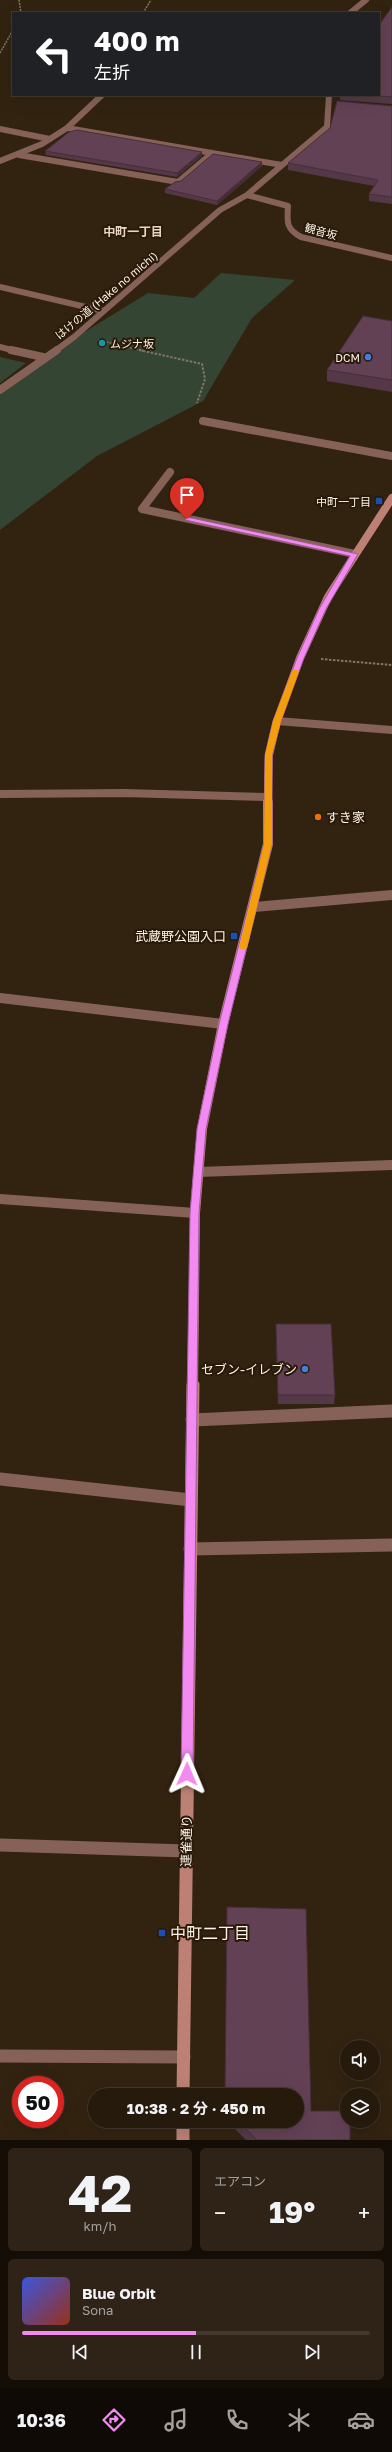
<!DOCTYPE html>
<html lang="ja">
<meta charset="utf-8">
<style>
:root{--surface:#261a0d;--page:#2e2316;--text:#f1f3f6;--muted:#a4a19d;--line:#42382e;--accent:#f38af1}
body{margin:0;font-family:"Golos Text","Noto Sans JP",sans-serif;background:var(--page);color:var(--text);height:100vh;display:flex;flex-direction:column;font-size:15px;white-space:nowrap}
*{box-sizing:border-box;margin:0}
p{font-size:13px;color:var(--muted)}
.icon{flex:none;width:22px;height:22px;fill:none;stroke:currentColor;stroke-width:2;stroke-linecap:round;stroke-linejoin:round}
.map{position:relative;height:2140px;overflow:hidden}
.details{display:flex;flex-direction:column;gap:8px;padding:8px;background:#150e07;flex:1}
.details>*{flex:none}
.hud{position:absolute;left:12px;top:12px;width:368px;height:84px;border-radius:0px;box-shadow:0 4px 16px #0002,0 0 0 1px var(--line);background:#202124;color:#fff;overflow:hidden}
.tools{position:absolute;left:340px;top:2040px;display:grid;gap:8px}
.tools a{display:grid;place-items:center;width:40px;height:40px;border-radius:50%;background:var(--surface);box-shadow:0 4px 16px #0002,0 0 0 1px var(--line);font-size:20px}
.speed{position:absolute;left:12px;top:2076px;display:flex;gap:8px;font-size:20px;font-weight:700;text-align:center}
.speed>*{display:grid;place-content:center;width:52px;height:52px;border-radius:50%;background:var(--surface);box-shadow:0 4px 16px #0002,0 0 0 1px var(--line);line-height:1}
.speed .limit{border:6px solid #d22;background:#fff;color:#111}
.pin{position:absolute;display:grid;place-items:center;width:34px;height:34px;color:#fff;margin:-41px -17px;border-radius:50% 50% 50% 0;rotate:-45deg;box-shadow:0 0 4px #0007}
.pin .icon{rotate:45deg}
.me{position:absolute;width:44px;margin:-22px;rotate:1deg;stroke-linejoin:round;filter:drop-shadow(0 0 3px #0008)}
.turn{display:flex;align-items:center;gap:14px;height:84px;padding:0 16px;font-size:18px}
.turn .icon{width:52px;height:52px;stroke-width:2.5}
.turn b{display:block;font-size:28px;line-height:34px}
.big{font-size:30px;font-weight:700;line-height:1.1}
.details .tile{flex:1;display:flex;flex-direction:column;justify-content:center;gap:6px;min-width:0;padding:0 14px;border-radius:6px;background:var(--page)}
.details .dial{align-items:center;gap:0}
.dial b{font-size:52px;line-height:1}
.song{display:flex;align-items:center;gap:12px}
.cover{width:48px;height:48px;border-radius:6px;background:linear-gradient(135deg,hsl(230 70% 55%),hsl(10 70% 35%))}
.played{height:4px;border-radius:2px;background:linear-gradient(90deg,var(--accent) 50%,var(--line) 50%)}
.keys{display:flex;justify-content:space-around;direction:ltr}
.heat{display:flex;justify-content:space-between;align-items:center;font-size:22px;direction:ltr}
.details .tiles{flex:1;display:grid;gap:8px;grid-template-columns:1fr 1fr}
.tile:last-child{grid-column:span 2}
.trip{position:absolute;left:88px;top:2088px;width:216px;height:40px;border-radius:20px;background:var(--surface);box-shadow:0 4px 16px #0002,0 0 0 1px var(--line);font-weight:700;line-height:40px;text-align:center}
.menu{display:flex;height:64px;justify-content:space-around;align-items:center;background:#0f0a05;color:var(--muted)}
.menu .icon{width:28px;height:28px}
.menu .on{color:var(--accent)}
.menu b{font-size:18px;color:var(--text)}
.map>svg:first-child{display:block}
.green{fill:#344533}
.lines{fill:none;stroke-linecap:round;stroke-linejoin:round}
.path-far1{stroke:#827565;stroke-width:1.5;stroke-dasharray:2 1;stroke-linecap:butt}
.path{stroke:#827565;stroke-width:2;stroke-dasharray:2.5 1.5;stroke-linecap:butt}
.lane-far3{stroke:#866158;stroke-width:6}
.lane-far2{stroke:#866158;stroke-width:8}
.lane-far1{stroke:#866158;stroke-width:10}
.lane{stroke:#866158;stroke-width:13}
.street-far3{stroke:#866158;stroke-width:6}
.street-far2{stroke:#866158;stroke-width:8}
.street-far1{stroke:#866158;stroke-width:10}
.street{stroke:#866158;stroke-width:13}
.secondary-far2{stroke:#bc8174;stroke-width:8}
.secondary-far1{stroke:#bc8174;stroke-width:10}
.secondary{stroke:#bc8174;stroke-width:13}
.wall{fill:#543848}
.shaded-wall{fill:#452e3b}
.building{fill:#624154;stroke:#452e3b}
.route{fill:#f38af1;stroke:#9e5a9d}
.slow{fill:#f59e0b}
.culture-dot{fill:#0f9aa8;stroke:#281908;stroke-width:1.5}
.shop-dot{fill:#3f7fe0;stroke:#281908;stroke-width:1.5}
.transit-dot{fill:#1a4fb4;stroke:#281908;stroke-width:1.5}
.food-dot{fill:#e8710a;stroke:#281908;stroke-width:1.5}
.labels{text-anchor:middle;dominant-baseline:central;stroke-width:4;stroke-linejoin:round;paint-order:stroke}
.far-street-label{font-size:11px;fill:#fcf2e7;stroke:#281908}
.far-poi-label{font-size:11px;fill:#fcf2e7;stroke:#281908;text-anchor:end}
.far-neighbourhood-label{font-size:12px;font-weight:bold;fill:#e9d5bf;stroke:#281908}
.poi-label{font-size:13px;fill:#fcf2e7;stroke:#281908;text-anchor:end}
.street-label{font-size:13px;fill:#fcf2e7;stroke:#281908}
.near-poi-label{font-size:16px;fill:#fcf2e7;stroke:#281908;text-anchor:start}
</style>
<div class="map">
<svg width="392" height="2140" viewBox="0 0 392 2140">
<rect width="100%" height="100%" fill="#322311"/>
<path class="green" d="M221 273 295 280 252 318 203 401 97 456 0 530V395L83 333 148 293 194 298Z
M0 357 26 363 0 383Z"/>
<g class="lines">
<path class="path-far1" d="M19 0 21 13
M143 13 151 0
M0 53 13 30
M98 340 144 351"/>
<path class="path" d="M139 350 202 364 205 379 197 403
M321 659 392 665"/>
<path class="lane-far3" d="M0 129 50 139"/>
<path class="lane-far2" d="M277 721 392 730"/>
<path class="lane-far1" d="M0 998 223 1024
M0 1199 195 1213"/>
<path class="lane" d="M190 1549 392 1545
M0 2056 184 2057"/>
<path class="street-far3" d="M350 13 366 0
M102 95 67 128 282 165
M19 155 178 182 212 153
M0 161 42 144 67 128
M247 195 288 206C287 222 286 229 301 237L392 258
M0 287 103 311
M0 347 15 351
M55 351 74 337 220 210 247 195 327 127 329 95"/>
<path class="street-far2" d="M11 350 43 357
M0 390 57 350
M203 421 392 456
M170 472 142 509 355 554
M0 794 124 793 267 797"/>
<path class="street-far1" d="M254 907 392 895
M198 1172 392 1165"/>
<path class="street" d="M192 1420 392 1411
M0 1479 191 1500
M0 1845 186 1851"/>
<path class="secondary-far2" d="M268 803 269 755 277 721 300 658 328 597 392 498"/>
<path class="secondary-far1" d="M193 1386 195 1213 202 1129 223 1024 268 844V802"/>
<path class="secondary" d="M183 2095 193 1385
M183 2121V2140"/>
</g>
<path class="wall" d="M392 7V104L340 100V95H379Z
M392 106V204L369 201V194L374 186 288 170V163Z
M45 151 202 152V156L177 177 46 155Z
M262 162V166L217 205 165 193V189L181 181Z
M392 321V392L327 381V370Z
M276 1324 335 1395 334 1404H278L276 1333Z
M311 2111 350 2140H246L227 2121H297Z"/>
<path class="shaded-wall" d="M202 152V156L177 177V173Z
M262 162V166L217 205V201Z"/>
<path class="building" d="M392 7V97L367 95H379V25Z
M337 101 392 106V197L369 194 378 180 288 163 330 128Z
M77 130 202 152 177 173 45 151 69 132Z
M213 154 262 162 217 201 165 189 175 182 181 181Z
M363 316 392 321V380L327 370Z
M276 1324H331L335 1395H278Z
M227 1907 306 1909 311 2111H347V2121H350V2140H257L238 2121H297V2095H225Z"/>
<path class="route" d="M187 517 358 554 326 609 304 658 281 721 272 755V844L228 1024 206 1129 199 1213 193 1774 187 1779 181 1774 190 1213 197 1129 219 1024 264 844 265 755 273 721 297 658 319 609 350 556 185 520Z"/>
<path class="slow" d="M295 669 299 671 281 721 272 755V844L247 948 243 950 239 948 264 844 265 755 273 721 292 671Z"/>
<circle class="culture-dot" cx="102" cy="343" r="4"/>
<g class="shop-dot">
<circle cx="368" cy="357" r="4"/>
<circle cx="305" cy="1369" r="4"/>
</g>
<g class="transit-dot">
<rect x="375" y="497" width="8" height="8" rx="2"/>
<rect x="230" y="932" width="8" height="8" rx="2"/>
<rect x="158" y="1929" width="8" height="8" rx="2"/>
</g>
<circle class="food-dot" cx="318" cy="817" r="4"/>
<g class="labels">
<g class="far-street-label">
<text transform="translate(321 231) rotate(15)">観音坂</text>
<text transform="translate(106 295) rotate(-40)">はけの道 (Hake no michi)</text>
</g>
<g class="far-poi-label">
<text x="110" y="343" text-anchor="start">ムジナ坂</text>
<text x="360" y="357">DCM</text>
<text x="371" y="501">中町一丁目</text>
</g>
<g class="far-neighbourhood-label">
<text x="133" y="231">中町一丁目</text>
</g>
<g class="poi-label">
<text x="326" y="817" text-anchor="start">すき家</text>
<text x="226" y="936">武蔵野公園入口</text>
<text x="297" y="1369">セブン-イレブン</text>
</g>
<g class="street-label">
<text transform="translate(186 1841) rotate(-89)">連雀通り</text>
</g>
<g class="near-poi-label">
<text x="170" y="1933">中町二丁目</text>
</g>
</g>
</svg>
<div class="tools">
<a><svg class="icon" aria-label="sound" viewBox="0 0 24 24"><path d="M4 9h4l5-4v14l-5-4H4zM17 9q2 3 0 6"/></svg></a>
<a><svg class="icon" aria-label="layers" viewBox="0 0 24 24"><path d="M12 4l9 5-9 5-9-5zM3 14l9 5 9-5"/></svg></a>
</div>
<div class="speed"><div class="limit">50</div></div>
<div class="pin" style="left:187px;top:519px;background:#d93025"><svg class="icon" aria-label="arrive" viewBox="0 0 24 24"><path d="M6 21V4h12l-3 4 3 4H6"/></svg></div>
<svg class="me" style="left:187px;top:1774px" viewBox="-20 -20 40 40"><path d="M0-17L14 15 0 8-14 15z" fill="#f38af1" stroke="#fff" stroke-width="4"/></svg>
<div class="trip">10:38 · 2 分 · 450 m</div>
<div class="hud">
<div class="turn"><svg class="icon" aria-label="left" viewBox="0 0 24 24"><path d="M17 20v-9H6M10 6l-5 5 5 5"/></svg><div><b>400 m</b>左折</div></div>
</div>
</div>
<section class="details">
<div class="tiles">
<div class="tile dial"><b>42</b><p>km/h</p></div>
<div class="tile"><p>エアコン</p>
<div class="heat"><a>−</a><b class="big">19°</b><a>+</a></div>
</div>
<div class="tile">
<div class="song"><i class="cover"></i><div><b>Blue Orbit</b><p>Sona</p></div></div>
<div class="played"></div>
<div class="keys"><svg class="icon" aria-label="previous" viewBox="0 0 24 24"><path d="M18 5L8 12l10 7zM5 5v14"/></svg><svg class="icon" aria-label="pause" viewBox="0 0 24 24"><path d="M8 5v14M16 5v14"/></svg><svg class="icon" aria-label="next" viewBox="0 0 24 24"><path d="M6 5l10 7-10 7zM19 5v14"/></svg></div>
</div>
</div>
</section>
<nav class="menu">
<b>10:36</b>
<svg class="icon on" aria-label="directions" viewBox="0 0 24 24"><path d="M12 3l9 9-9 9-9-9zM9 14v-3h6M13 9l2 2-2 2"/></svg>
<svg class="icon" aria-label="music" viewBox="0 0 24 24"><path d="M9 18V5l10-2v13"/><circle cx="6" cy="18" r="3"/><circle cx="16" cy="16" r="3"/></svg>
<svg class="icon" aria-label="phone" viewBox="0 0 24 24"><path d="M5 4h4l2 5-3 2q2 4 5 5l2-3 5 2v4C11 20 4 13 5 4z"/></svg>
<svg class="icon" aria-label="climate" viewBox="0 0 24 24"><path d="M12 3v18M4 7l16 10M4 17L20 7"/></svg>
<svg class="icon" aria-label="car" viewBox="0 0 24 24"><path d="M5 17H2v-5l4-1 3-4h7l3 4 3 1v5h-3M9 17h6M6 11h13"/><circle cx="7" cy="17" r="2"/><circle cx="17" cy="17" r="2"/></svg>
</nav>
